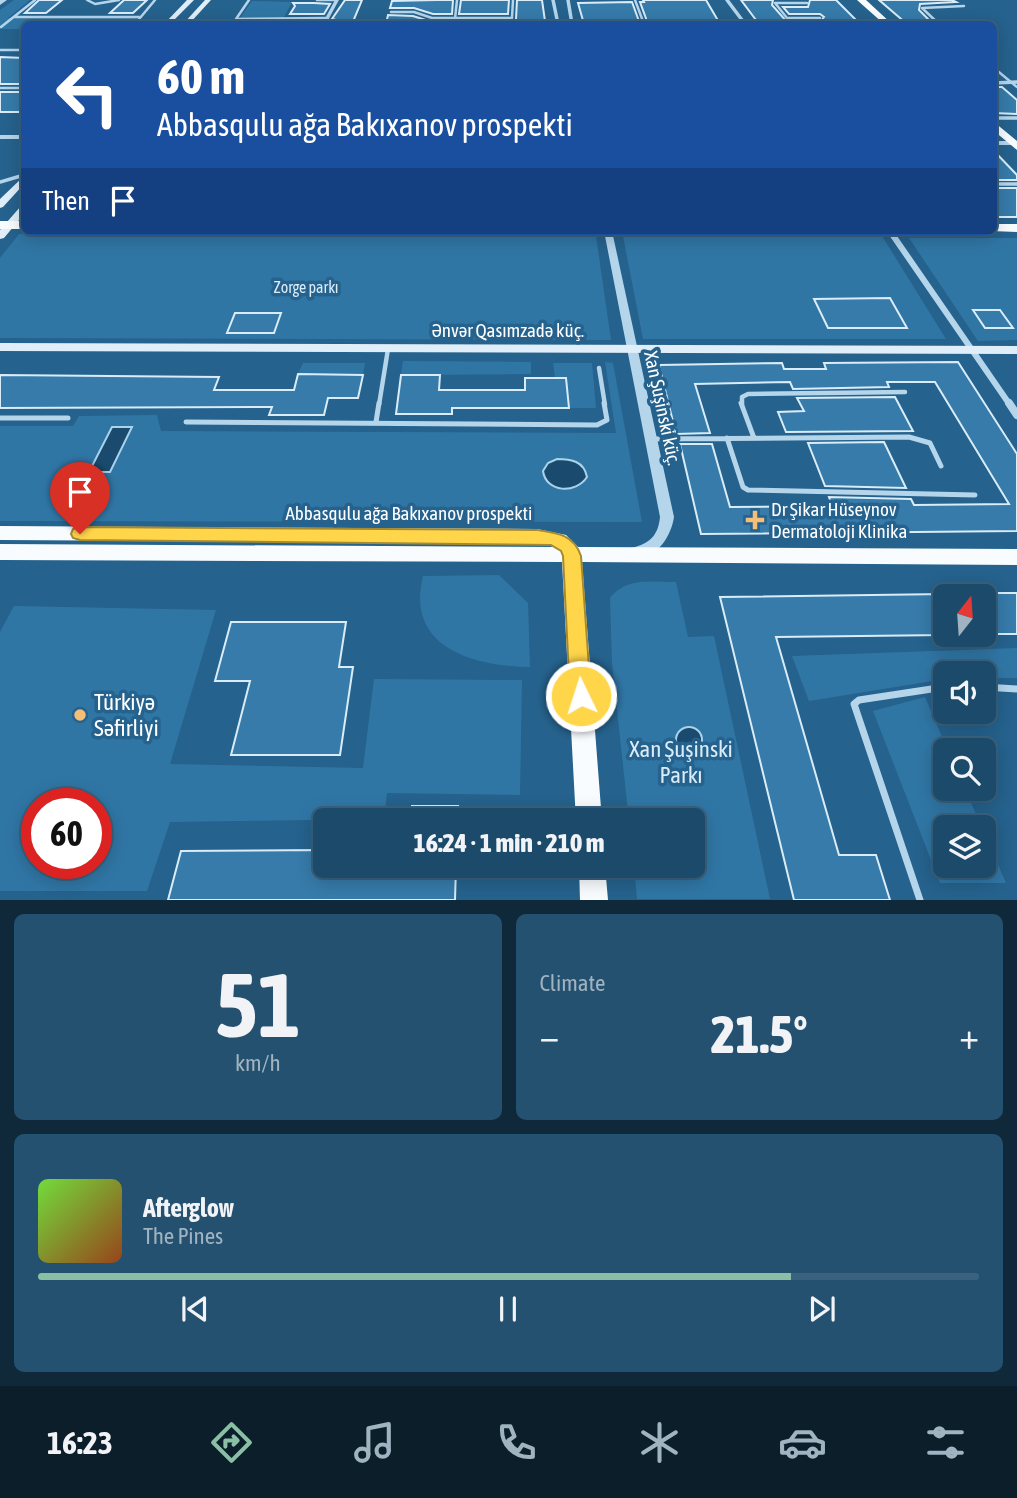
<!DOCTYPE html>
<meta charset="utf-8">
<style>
:root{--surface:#1c4a6a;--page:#255170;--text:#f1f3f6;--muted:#a0b3c1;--line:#3a627e;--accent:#8abfa5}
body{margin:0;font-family:"Asap Condensed",sans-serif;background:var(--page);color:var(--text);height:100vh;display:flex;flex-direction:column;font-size:26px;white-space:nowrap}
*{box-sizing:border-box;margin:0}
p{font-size:23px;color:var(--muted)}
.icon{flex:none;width:38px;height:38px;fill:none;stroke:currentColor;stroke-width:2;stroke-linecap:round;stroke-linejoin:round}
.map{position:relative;height:900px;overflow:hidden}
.drawer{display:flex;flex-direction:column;gap:14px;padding:14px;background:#0f293a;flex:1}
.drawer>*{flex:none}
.hud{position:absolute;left:21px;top:21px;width:976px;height:214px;border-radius:10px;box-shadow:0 4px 18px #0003,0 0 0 2px var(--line);background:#1a4fa0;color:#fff;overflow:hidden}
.needle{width:46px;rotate:17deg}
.buttons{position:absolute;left:933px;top:584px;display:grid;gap:14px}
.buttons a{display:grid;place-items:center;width:63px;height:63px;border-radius:10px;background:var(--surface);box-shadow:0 4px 18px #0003,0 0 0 2px var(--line);font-size:35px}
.speed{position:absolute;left:21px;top:788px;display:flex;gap:14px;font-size:35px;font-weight:700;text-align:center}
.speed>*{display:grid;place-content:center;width:91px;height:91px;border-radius:50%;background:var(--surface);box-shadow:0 4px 18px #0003,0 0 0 2px var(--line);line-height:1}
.speed .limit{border:10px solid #d22;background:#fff;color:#111}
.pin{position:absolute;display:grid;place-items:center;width:60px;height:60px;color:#fff;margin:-72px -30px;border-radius:50% 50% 50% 0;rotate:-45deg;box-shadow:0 0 7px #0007}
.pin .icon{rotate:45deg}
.me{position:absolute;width:77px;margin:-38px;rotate:356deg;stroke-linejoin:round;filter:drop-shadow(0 0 5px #0008)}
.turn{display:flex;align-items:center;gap:24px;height:147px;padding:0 21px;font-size:32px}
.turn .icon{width:91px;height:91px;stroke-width:2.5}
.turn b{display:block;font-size:49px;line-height:60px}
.then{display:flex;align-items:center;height:66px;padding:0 21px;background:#0003;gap:14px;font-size:26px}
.big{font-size:52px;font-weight:800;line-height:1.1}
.drawer .tile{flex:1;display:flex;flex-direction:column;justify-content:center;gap:10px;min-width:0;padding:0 24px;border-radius:10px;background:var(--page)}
.drawer .dial{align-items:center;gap:0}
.dial b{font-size:91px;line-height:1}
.song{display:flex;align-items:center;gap:21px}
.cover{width:84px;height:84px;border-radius:10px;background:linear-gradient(135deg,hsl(100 70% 55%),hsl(20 70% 35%))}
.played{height:7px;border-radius:4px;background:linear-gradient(90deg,var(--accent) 80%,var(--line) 80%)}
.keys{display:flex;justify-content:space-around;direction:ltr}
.heat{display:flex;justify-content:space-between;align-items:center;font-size:38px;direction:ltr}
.drawer .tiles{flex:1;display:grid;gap:14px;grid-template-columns:1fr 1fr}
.tile:last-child{grid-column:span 2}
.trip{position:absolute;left:313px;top:808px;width:392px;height:70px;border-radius:10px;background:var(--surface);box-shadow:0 4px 18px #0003,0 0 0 2px var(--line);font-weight:800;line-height:70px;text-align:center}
.tabs{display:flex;height:112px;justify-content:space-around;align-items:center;background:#0b1e2a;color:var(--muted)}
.tabs .icon{width:49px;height:49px}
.tabs .current{color:var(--accent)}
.tabs b{font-size:32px;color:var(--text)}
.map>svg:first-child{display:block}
.green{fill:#3076a5;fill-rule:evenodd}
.water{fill:#1a4a6d;stroke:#a9d2eb;stroke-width:2}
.building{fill:#367baa;stroke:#d9ecf8;stroke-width:2}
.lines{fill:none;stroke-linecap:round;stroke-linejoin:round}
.service-far4{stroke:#b5d5eb;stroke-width:2.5}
.service-far3{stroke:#b5d5eb;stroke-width:3.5}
.service-far2{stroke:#b5d5eb;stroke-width:4.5}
.service-far1{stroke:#b5d5eb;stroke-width:5}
.service{stroke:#b5d5eb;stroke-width:7}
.minor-far3{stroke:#b5d5eb;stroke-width:3.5}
.minor-far2{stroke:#b5d5eb;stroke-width:4.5}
.minor-far1{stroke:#b5d5eb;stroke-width:6}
.minor{stroke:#b5d5eb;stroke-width:8}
.tertiary{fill:#b5d5eb;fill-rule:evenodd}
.secondary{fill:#e0eef9;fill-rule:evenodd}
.primary{fill:#f9fcff;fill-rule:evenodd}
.route{fill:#ffd54a;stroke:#a68a30;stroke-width:2}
.poi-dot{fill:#f4be79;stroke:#25628d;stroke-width:2.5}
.labels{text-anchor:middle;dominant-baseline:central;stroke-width:7;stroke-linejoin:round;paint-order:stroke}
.far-park-label{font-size:16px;fill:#d9ecf8;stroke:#25628d}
.street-label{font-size:19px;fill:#fff;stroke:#25628d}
.poi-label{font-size:19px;fill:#fff;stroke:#25628d;text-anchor:start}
.near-poi-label{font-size:23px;fill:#fff;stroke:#25628d;text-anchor:start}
.near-park-label{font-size:23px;fill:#d9ecf8;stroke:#25628d}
</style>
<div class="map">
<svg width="1017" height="900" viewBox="0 0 1017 900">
<rect width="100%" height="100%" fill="#25628d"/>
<path class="green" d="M14 0H30L8 18H136L130 24H24V29H0V10Z
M252 1 292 2 283 19 240 18Z
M19 234 596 236 611 340 0 338V258Z
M623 236H882L946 339H643Z
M909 238H1017V340L978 341Z
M403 361 531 362V374L401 375Z
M605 362 613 363 642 522 0 521V426H73L79 416 157 415 161 431 616 433Z
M303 363H365L363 375 298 374Z
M553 363H592L596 408H569L566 378H555Z
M499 575 528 603 530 667C474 666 405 648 423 576Z
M676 582 688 637 714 636 770 899H637L634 866H693V821H629L612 663 610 598C626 577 651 582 676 582Z
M14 606 216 610 170 764 363 768 374 679 522 680 520 795 387 793 384 819 170 822 147 891H0V632ZM37 803H96V863H37Z
M1017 648V678H984V674H945V679L809 701 792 656Z
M925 697 948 751H945V789H965L982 828H945V866H984V832L1006 883H940L873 711Z"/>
<path class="water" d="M112 427H132L110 472H89Z
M557 459C571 459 584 461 587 477 576 494 546 493 543 471L548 463Z
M676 740a13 13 0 1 1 26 0a13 13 0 1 1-26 0Z"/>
<path class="building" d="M39 0H62L46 13H25Z
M124 0H147L133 13H110Z
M345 0H362L352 24 332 19Z
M437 0H453L452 14H433L414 8H390L392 1Z
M461 0H509L508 14H459Z
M517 0H542L545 21 535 24H386L388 15 413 16 432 22H513L516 19Z
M643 0H706L720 24H648L640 2H644Z
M741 0H773L772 5 787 22H820L824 17 820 14H789L783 7H808L810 0H836L860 24H759Z
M879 0H952L956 2 920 4 919 10 933 24H907Z
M632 2 640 24H584L578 3Z
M293 3H314L330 4 324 14H290L295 6Z
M0 57 24 58V84H0Z
M994 87H1002L1017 100V114L994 113Z
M0 92H24V112H0Z
M994 151 1017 175V180H994Z
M994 188H1017V217H994Z
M890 298 907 328H828L814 299Z
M973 310H1000L1013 328H985Z
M235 313H281L274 333H227Z
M958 362 1017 454V531L701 534 680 444H712L730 507 832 506 829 497 911 499 914 505 1009 504 935 382H887L889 387 793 389 790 382 695 384 710 433 676 434 659 365 782 363 784 369H826L824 363Z
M298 374 363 375 358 398H328L324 415H269L272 407 0 408V375L219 377 214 390H294Z
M401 375H440L439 390H525V378H566L569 408H452V414H396Z
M895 397 913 431 786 432 778 412 804 411 797 398Z
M884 442 906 488 825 486 808 443Z
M984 593H1017V634H984Z
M945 594V635L776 637 839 855H876L890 900H794L720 597Z
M231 622H346L339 667H353L340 755H231L250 681H215Z
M412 806H458L457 821H412Z
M326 850V866H456L455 900H168L181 851Z"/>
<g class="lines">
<path class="service-far4" d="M87 0 95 4 119 0
M249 0 236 19 328 18
M317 0H337
M635 0 644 24
M807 3H775L787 18H820
M391 12H414L432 18H512L513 0
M14 17H141
M455 19 457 0
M135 24 155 0
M939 24 922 8 964 6
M1 27 35 0
M0 50H24
M994 68 1017 87
M0 88H24"/>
<path class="service-far3" d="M994 118H1017
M0 182 24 175
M994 184H1017"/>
<path class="service-far2" d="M599 368 605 405
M379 405 388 349
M742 405V397L748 394 905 392"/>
<path class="service-far1" d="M741 403 754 438
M0 418H68
M186 422 597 425 607 420 604 403
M376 422 379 403
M727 438 743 487 748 490 975 495
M652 439 909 437 930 443 941 466"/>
<path class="service" d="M984 687 1017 689
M920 900 854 704 859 700 945 687"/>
<path class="minor-far3" d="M553 0 558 24
M568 0 572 24
M727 0 745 24
M324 24 337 0
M994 83 1017 82"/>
<path class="minor-far2" d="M890 231 893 235"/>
<path class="minor-far1" d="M892 234 1010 405"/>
<path class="minor" d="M1009 403 1017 415"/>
<path class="tertiary" d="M0 0H7L0 5Z
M0 135H24V139H0Z
M994 141H1017V145H994Z
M604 231H612L674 517C671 537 656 561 632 556L630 552 632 548C650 543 658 536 660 517Z"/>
<path class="secondary" d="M187 0H194L170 24H164Z
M205 0H211L189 24H183Z
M24 176V184L3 207 0 208V199Z
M24 205V214L4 238 0 239V230L21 206Z
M0 343 1017 346V354L0 351Z"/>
<path class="primary" d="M857 0H866L892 24H884Z
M994 122 1017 141V150L994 131Z
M0 221H24V229H0Z
M994 224H1017V232L991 231H994Z
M0 526 537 529 566 535 578 547 1017 549V565L582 562 602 821H576L562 562 0 560V544L555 547 537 543 0 540Z
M579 866H605L608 900H580Z"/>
</g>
<path class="route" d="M80 527 537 530C558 533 574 535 581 556L591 696 588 703 581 705 573 703 570 696 563 556 561 551 551 545 80 540 73 538 71 534 73 529Z"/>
<g class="poi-dot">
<path d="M751.5 509.5h7v7h7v7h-7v7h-7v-7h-7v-7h7z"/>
<circle cx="80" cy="715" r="7"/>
</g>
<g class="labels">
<g class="far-park-label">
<text x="306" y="287">Zorge parkı</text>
</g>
<g class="street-label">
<text x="508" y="330">Ənvər Qasımzadə küç.</text>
<text transform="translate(663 408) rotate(78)">Xan Şuşinski küç.</text>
<text x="409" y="513">Abbasqulu ağa Bakıxanov prospekti</text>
</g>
<g class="poi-label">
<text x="771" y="509">Dr Şikar Hüseynov<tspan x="771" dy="22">Dermatoloji Klinika</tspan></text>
</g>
<g class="near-poi-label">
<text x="94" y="702">Türkiyə<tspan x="94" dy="26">Səfirliyi</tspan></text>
</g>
<g class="near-park-label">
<text x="681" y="749">Xan Şuşinski<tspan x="681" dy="26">Parkı</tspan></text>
</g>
</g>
</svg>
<div class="buttons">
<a><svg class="needle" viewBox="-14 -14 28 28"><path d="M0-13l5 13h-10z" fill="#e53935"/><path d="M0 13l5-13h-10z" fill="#a0b3c1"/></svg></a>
<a><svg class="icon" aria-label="sound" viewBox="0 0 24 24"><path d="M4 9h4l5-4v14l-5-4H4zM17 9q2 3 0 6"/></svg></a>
<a><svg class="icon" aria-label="search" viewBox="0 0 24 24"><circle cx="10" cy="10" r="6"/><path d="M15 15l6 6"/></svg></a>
<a><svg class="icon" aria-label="layers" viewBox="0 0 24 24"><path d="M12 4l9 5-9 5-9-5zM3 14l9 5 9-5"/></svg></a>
</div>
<div class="speed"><div class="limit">60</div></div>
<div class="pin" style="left:80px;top:534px;background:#d93025"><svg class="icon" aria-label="arrive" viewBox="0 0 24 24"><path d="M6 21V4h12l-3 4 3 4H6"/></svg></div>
<svg class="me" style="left:581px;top:696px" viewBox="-20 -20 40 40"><circle r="17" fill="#ffd54a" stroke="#fff" stroke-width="3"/><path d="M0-11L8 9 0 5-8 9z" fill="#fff"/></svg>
<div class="trip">16:24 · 1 min · 210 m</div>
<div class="hud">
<div class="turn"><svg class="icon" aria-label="left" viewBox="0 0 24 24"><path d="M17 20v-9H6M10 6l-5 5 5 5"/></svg><div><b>60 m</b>Abbasqulu ağa Bakıxanov prospekti</div></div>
<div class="then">Then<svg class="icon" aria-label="arrive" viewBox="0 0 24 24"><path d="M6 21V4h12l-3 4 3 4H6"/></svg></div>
</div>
</div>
<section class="drawer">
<div class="tiles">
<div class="tile dial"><b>51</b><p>km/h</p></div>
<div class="tile"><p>Climate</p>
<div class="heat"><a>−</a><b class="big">21.5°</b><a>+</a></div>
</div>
<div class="tile">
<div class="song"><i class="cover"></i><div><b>Afterglow</b><p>The Pines</p></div></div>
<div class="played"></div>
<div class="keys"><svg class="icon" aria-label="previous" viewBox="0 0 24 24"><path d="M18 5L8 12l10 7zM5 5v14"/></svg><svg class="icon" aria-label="pause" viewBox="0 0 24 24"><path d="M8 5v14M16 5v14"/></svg><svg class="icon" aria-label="next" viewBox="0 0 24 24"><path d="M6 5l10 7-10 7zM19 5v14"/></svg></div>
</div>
</div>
</section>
<nav class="tabs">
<b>16:23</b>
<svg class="icon current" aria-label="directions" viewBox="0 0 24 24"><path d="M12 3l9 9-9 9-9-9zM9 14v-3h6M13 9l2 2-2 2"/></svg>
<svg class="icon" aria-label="music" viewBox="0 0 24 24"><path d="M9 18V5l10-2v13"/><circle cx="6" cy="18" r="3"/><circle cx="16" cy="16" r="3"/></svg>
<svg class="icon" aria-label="phone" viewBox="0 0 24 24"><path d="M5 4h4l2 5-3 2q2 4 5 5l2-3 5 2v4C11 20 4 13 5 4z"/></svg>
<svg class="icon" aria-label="climate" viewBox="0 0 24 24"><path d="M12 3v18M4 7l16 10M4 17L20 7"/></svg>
<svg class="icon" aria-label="car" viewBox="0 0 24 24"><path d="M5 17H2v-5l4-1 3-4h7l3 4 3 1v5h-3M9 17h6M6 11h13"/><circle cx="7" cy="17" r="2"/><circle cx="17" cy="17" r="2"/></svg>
<svg class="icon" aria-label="filters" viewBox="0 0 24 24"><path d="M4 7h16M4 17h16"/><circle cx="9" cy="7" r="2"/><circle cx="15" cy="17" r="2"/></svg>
</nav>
